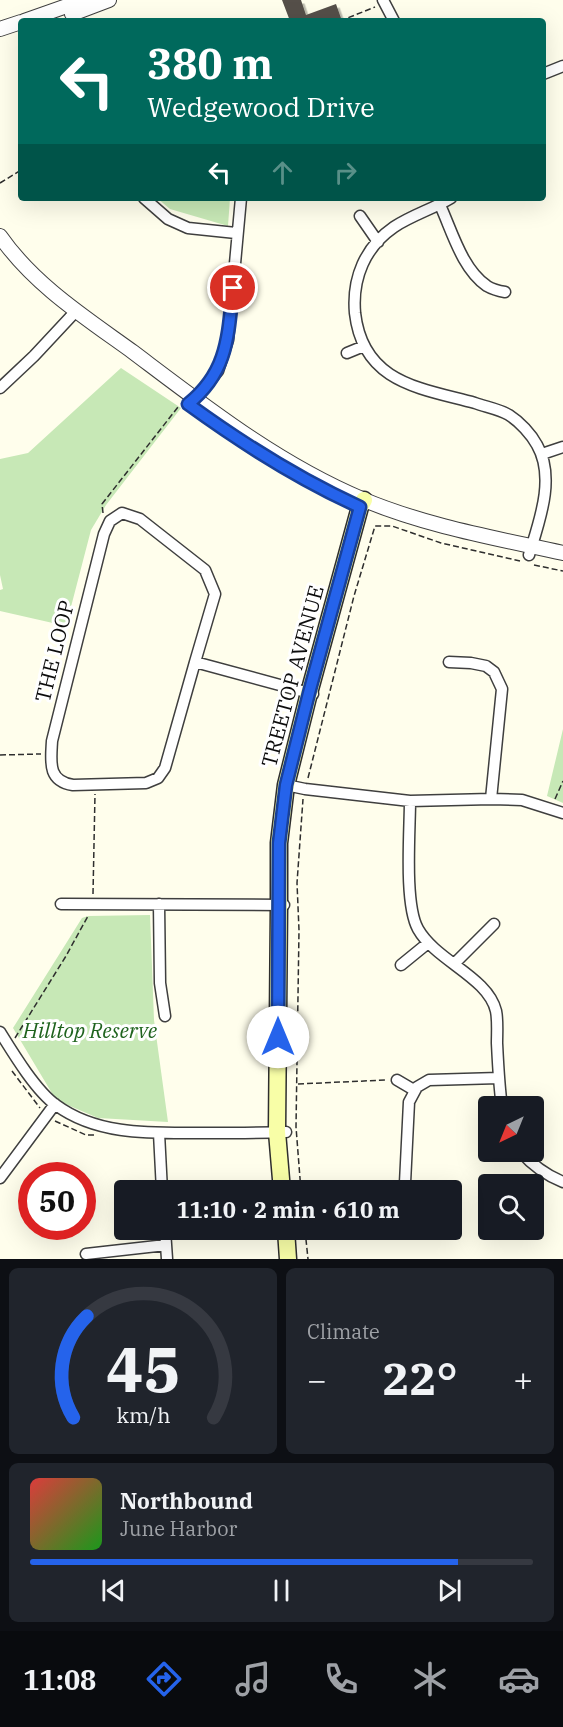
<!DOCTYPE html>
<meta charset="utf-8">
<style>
:root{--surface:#171b24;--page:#20242c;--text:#f1f3f6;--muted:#9ea1a6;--line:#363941;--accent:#2563eb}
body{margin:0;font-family:"IBM Plex Serif",serif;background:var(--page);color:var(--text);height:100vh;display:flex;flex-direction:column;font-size:22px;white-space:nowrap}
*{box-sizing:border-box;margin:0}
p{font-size:20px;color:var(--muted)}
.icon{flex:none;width:33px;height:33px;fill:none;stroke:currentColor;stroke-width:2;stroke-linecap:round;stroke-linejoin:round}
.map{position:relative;height:1259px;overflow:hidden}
.drawer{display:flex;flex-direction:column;gap:9px;padding:9px;background:#0d0f14;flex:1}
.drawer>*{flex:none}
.hud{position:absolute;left:18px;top:18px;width:528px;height:183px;border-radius:6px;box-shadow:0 6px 24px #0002;background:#00695c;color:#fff;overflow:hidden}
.needle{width:39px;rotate:223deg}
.tools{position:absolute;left:478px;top:1096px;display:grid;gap:12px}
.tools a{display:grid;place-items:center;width:66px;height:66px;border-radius:6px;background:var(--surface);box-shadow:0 6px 24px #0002;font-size:30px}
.speed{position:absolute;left:18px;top:1162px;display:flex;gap:12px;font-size:30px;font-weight:700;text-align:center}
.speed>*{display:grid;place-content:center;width:78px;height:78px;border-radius:50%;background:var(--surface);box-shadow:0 6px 24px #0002;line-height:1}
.speed .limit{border:9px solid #d22;background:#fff;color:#111}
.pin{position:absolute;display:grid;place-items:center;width:51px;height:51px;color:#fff;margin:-26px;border:3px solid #fff;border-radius:50%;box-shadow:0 2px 6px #0007}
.me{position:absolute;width:66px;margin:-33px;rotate:0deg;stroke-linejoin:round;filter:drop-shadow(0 0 4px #0008)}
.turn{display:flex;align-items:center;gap:21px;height:126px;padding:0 30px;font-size:27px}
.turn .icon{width:78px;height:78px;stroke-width:2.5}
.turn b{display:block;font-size:42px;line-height:51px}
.lanes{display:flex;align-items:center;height:57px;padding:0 30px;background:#0003;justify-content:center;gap:30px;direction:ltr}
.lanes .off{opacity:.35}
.big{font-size:45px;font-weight:700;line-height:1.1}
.drawer .tile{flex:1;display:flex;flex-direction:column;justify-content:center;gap:9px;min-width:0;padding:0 21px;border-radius:9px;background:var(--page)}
.drawer .dial{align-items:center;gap:0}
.dial svg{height:156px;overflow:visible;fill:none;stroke:var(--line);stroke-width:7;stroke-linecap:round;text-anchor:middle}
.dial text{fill:var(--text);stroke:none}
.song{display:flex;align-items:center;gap:18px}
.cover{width:72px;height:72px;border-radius:9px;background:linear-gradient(135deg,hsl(0 70% 55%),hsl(120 70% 35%))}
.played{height:6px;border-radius:3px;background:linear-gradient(90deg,var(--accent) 85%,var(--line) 85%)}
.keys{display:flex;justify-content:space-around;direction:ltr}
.heat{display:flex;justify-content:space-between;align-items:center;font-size:33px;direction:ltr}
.drawer .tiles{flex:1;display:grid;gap:9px;grid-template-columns:1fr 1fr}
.tile:last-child{grid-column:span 2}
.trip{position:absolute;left:114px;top:1180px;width:348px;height:60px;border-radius:6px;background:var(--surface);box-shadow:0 6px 24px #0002;font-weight:700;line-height:60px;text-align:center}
.menu{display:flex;height:96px;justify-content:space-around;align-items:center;background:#090b0e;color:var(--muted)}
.menu .icon{width:42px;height:42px}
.menu .active{color:var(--accent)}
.menu b{font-size:27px;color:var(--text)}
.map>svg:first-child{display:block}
.green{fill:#c7e8b6}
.building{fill:#555049;filter:url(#shadow)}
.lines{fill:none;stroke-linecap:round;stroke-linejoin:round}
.minor-casing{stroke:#3f3f3f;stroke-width:13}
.tertiary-casing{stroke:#3f3f3f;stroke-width:16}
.secondary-casing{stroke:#2e2e2e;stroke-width:19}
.path{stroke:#2e2e2e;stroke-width:1.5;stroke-dasharray:6 3;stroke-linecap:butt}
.minor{stroke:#fff;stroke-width:10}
.tertiary{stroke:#fff;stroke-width:14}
.secondary{stroke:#f8fea7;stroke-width:16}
.route-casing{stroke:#184099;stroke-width:15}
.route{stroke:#2563eb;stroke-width:10}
.labels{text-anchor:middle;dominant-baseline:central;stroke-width:6;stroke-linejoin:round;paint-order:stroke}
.street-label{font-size:21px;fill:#0c0c0c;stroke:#fff}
.park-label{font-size:21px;font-style:italic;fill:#1f631e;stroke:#fff}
</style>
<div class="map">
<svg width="563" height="1259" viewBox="0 0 563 1259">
<defs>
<filter id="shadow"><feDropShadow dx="3.5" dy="3.5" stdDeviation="0" flood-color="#0004"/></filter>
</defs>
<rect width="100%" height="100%" fill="#fffeec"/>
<path class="green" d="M157 198H230L228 226 170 209Z
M121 368 181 408 106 505 91 530 66 626 0 611V590L3 589 0 575V459L28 453Z
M563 729V803L547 796Z
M150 915 154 1020 168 1122 98 1118 56 1100 13 1028 82 918 88 916Z"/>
<path class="building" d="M282 0H301L306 15 336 4 342 21H290Z"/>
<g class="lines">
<g class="minor-casing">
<path id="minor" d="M383 0 394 21
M543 74 563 66
M144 198 168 219 188 228 236 233
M451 198C433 209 412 215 394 227 365 247 352 278 355 313 363 383 420 388 475 403 486 407 499 409 509 415 520 422 531 434 537 445 556 478 539 522 529 555
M440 205C452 231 462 269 487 286 492 289 499 291 505 292
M360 216 378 242
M347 353 364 346
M0 388 34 356 76 311
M188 404 201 392 218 371 228 340 241 198
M542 454 563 447
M195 662 165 768 158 778 146 783 73 785C47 781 51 761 52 741L104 534 110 521 122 513 140 519 205 570 215 594 195 662 313 694
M449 662 471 663 486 666 494 672 502 689 491 799
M286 785 305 789 410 801 491 799 522 800 563 813
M410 801C410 831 404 904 418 929 436 961 488 977 496 1011 498 1021 497 1033 497 1043 498 1064 499 1086 502 1107
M61 904 284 905
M159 904 160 983 165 1016
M454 964 494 924
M401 965 428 943
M0 1032C13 1053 36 1091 56 1105 98 1136 153 1133 203 1133 230 1133 258 1133 286 1132
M397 1080 414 1090
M159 1133 162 1191
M521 1152C533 1166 546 1175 563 1182
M0 1178 55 1104
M408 1191 405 1183 409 1102 417 1087 429 1080 499 1078
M165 1230 167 1259
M86 1254 166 1245"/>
</g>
<g class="tertiary-casing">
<path id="tertiary" d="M72 14 109 0
M24 21 84 0
M0 29 21 22
M0 236C34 285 86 318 133 352 206 407 277 463 362 499 426 526 495 538 563 553"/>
</g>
<g class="secondary-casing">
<path id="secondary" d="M282 1191 277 1132 279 905V843L286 785 309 693 360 507 364 500
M286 1230 288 1259"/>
</g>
<path class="path" d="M340 21 375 7
M0 183 21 170
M103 513 102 504 178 407
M534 565 563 571
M0 755 41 754
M308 778 354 596 375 526H392L441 543 520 561
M555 799 563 781
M93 894 95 794
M15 1038 66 956 88 916
M12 1071 40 1108
M298 1084 386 1080
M55 1121 86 1135H95
M301 1191 296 1127 299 930 297 883 303 799
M305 1230 308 1259"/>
<use href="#minor" class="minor"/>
<use href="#tertiary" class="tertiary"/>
<use href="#secondary" class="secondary"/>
</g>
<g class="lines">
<g class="route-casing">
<path id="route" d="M233 288C228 336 228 372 188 404 243 444 298 479 360 507L309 693 286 785 279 843 278 1037"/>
</g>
<use href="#route" class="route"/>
</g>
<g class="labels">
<g class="street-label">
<text transform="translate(54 651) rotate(-76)">THE LOOP</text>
<text transform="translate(292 676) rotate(-75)">TREETOP AVENUE</text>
</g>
<g class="park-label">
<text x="90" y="1030">Hilltop Reserve</text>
</g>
</g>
</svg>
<div class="tools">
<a><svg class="needle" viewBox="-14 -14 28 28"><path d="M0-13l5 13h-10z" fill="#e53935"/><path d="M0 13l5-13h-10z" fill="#9ea1a6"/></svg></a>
<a><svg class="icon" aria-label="search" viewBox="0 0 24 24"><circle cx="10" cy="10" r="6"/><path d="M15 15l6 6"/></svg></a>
</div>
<div class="speed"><div class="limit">50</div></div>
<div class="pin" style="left:233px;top:288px;background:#d93025"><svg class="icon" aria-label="arrive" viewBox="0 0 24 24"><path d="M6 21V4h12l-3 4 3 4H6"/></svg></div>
<svg class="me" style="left:278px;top:1037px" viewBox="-20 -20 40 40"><circle r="19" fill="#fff"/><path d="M0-13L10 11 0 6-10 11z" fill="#2563eb"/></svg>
<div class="trip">11:10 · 2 min · 610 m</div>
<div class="hud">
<div class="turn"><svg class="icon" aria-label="left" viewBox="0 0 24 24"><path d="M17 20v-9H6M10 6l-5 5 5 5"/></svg><div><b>380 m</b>Wedgewood Drive</div></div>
<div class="lanes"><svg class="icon" aria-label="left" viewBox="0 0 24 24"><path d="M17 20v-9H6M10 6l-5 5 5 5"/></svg><svg class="icon off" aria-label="ahead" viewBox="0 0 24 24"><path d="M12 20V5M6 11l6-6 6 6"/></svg><svg class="icon off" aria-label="right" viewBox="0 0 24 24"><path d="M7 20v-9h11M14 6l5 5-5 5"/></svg></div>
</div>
</div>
<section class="drawer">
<div class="tiles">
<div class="tile dial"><svg viewBox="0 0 100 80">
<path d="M14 69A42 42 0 1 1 86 69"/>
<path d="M14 69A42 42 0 0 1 21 17" stroke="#2563eb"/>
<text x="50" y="56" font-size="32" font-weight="700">45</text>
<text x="50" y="72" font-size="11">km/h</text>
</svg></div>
<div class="tile"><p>Climate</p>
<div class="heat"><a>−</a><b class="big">22°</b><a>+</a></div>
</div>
<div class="tile">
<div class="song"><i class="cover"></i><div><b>Northbound</b><p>June Harbor</p></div></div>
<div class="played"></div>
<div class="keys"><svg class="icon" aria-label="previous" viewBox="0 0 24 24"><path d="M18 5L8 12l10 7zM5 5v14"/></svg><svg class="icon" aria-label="pause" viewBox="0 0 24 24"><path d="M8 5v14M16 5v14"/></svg><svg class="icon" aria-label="next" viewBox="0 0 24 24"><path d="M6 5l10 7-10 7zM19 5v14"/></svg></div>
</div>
</div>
</section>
<nav class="menu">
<b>11:08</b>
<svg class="icon active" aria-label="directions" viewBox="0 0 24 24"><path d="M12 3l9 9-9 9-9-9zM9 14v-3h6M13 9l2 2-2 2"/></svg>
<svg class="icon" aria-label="music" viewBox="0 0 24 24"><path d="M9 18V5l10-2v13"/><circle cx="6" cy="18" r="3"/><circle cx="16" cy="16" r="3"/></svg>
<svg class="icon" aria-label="phone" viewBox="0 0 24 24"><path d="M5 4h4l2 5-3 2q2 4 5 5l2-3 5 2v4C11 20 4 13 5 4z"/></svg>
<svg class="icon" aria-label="climate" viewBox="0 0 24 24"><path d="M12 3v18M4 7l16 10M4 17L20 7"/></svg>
<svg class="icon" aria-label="car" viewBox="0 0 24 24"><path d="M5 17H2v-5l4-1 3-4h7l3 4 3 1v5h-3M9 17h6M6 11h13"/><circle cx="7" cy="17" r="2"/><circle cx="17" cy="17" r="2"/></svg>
</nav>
